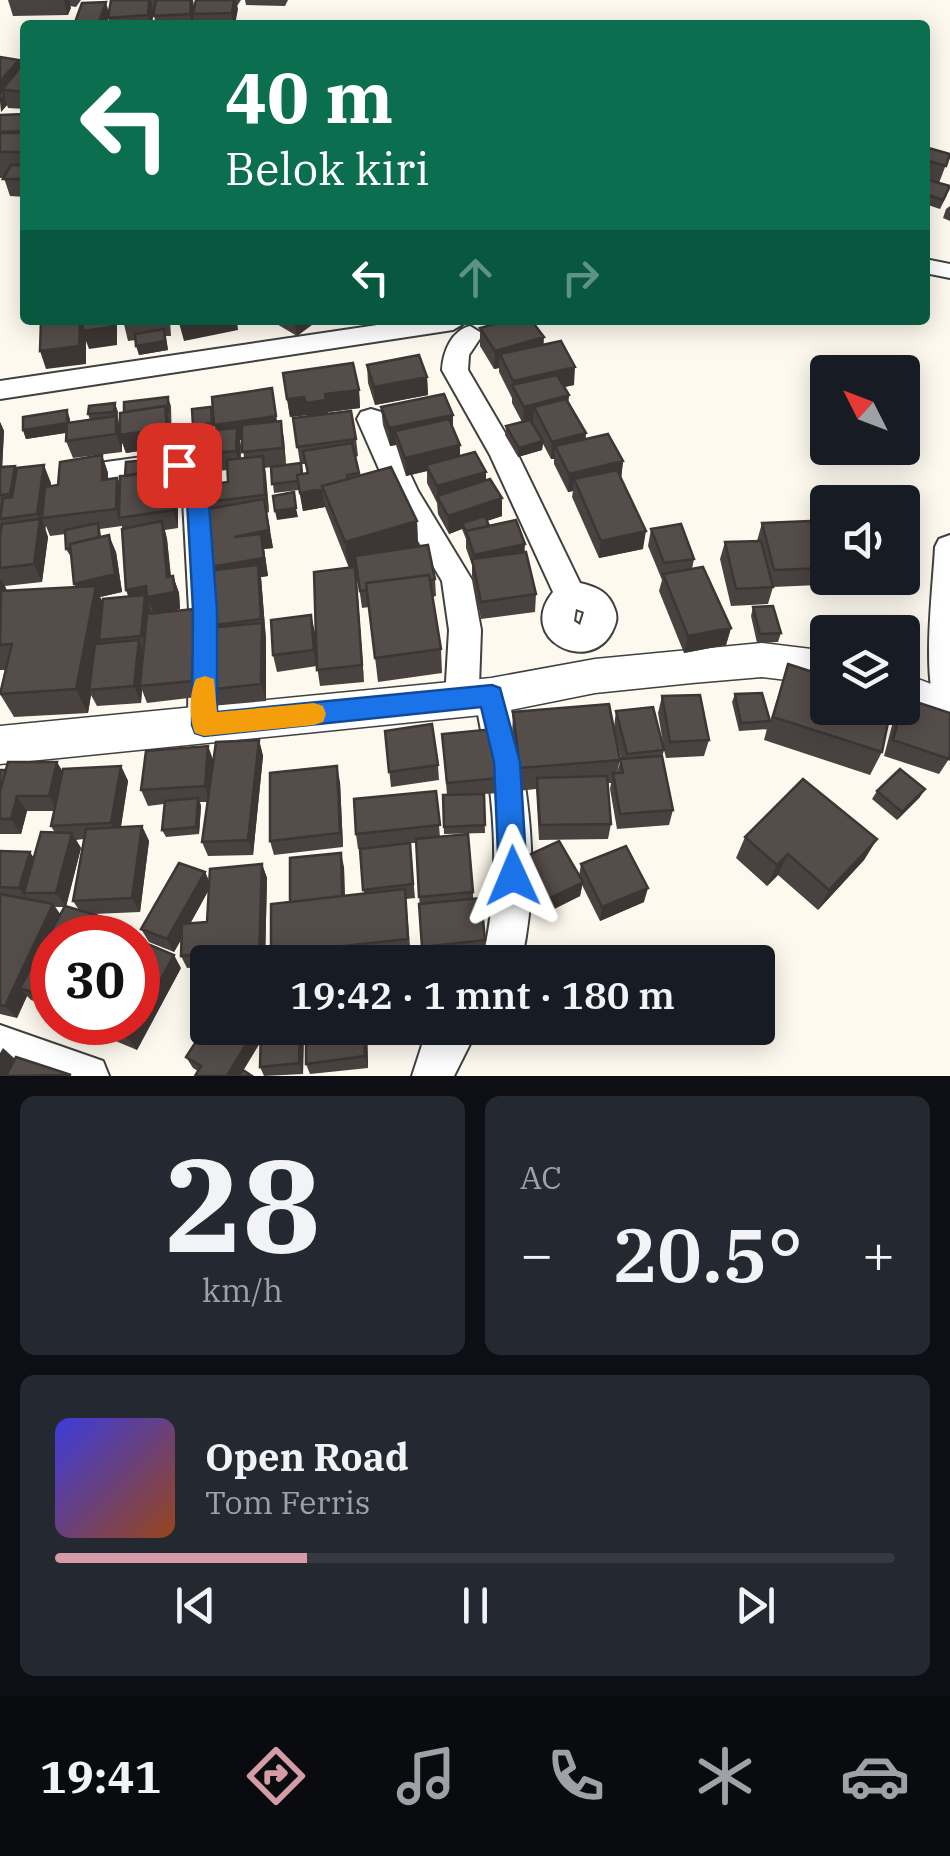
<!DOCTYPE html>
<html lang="id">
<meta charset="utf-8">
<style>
:root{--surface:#171b24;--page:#242831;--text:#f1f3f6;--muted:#9ea1a6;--line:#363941;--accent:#d59ba7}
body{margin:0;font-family:"IBM Plex Serif",serif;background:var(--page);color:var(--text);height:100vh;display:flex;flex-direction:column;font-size:38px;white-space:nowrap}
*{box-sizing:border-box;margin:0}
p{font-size:32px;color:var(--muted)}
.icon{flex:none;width:55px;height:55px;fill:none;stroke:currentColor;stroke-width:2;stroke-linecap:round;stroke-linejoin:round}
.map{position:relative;height:1076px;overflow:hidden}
.details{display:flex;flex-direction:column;gap:20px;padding:20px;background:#0d0f14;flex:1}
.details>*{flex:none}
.top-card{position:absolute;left:20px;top:20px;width:910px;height:305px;border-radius:10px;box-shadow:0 5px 25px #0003;background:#0b6e4f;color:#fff;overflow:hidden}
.needle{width:65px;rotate:312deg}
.controls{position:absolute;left:810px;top:355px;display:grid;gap:20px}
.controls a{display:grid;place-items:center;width:110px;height:110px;border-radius:10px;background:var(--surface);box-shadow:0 5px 25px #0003;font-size:50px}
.speed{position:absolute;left:30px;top:915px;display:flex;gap:20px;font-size:50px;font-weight:700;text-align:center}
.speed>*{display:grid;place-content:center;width:130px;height:130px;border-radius:50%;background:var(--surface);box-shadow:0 5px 25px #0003;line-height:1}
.speed .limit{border:15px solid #d22;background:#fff;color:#111}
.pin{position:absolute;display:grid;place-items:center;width:85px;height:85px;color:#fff;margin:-42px;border-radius:20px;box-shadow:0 5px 15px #0006}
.me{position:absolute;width:110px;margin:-55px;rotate:359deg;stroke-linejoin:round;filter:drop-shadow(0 0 8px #0008)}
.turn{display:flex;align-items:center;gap:35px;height:210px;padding:0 40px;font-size:45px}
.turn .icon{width:130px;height:130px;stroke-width:2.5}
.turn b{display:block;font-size:70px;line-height:85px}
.lanes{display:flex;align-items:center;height:95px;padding:0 40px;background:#0003;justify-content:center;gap:50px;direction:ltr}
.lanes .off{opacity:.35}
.big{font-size:75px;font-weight:600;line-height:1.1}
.details .tile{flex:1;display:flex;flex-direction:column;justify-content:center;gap:15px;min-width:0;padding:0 35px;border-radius:15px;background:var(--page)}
.details .dial{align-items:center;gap:0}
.dial b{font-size:130px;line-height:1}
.song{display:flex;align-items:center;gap:30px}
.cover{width:120px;height:120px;border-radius:15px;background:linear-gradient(135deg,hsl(240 70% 55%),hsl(20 70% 35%))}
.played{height:10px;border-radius:5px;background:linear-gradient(90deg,var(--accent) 30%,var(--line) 30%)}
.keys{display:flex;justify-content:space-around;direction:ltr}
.heat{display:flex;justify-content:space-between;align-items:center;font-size:55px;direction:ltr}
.details .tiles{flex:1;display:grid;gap:20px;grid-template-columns:1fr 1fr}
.tile:last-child{grid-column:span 2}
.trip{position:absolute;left:190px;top:945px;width:585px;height:100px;border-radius:10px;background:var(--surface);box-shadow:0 5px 25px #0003;font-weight:600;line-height:100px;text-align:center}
.tab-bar{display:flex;height:160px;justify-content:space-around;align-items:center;background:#090b0e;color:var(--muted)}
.tab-bar .icon{width:70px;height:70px}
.tab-bar .on{color:var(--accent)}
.tab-bar b{font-size:45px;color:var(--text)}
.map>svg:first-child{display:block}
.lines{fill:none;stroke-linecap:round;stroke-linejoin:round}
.minor-casing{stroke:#404040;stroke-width:4}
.tertiary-casing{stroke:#404040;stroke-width:3}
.minor{fill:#fff;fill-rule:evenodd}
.tertiary{fill:#fff;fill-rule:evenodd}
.wall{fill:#494240;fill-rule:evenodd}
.shaded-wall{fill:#3c3634}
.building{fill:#554d4a;stroke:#3c3634;stroke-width:2.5}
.route{fill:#1a73e8;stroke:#114b97;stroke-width:2.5}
.slow{fill:#f59e0b}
</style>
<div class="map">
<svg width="950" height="1076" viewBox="0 0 950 1076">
<rect width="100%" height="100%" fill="#fef9ee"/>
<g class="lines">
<g class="minor-casing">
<path id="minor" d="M925 259 950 264V278L925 273Z
M411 320 466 322 453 330 0 399V381Z
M470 326 483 334 469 355 468 370 518 455 580 583C597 587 609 592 615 610 618 618 616 624 612 632 589 676 515 639 553 592L490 455 442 370C443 352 451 331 470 326ZM576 609 584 612 580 625 574 621Z
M371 409 381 412 418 491 472 580 481 630 479 686 491 682 503 686 508 696C528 785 542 872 521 962H482C503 875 494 791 476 705L462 713 450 709 445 699 449 630 442 581 390 494 357 419 361 412Z
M164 454 197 463 210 478 221 610 222 725 217 735 205 740 193 735 188 725 189 610 182 482 164 474 99 483 89 480 85 473 89 466 99 463Z
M950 535V718L938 714C921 679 933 589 935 547L939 539Z
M0 1025 103 1061 109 1076H27L0 1067Z
M434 1028H478L454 1076H412L422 1045Z"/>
</g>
<g class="tertiary-casing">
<path id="tertiary" d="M762 643 828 651V685L762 677 692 683 595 693 491 714 0 764V726L491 678 595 659Z
M902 673 950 691V727L898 708H902Z"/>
</g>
<use href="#minor" class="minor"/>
<use href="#tertiary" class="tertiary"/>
</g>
<path class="wall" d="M8 0H81L76 7 70 6 68 15 13 16Z
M111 0H193L194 8 196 0H241L237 6 235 25H195L194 19 193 25H155L154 10 152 25H110L109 21 108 25Z
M245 0H288L285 6 246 5Z
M0 57 19 60 21 67 25 66V109L8 108 7 105 1 112Z
M25 114V197L10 196 4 178H0V115Z
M925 147 950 154 939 183 947 195 940 209 925 204Z
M950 206V221L943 218 946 209Z
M123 320H170L171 336H166L168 350 139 355 136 340 128 341Z
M270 320H313V324L297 336Z
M480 328 543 345 574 385 564 387 569 395 568 402 586 439 623 461 621 479 643 549 599 558 572 497 573 491 568 492 554 464V459H551L543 444 542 450 518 457 505 435 506 426 522 422 512 403V398L499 372V368L494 369 480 346Z
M367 365 427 377 428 395 375 405 368 383Z
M283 373 359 390 360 408 328 412V414L356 439 358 456 356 457 360 476 417 521 418 546 435 579 436 596 432 597 441 649 442 673 378 682 369 607 362 608 356 566 349 568 325 507 303 511 299 490 274 493 271 467 265 468 269 512 267 513 273 548 264 549 268 576 261 577 266 640V701L211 706 206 690 208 630 206 571 203 521 198 503 228 482V470L195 473 191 455 195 431 193 426 211 407 214 430 277 421 284 439 286 465 300 463 293 418 308 416 307 415 290 417ZM240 440H242L244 458 241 459ZM301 464H306L307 473 303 474Z
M168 397 171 406 172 446 126 453 122 442V452L73 458 66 441V433L26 439 23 430 67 410 70 422 90 420 88 414 115 403 120 427Z
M381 407 453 415V428L460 445V456L502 498V516L487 521 489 526 525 552 536 594 535 612 481 619 472 576V565L466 548V539L462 529 449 534 438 514 437 503 427 483V471L406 476 396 445 390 446 383 425Z
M0 422 4 431 2 467 15 466 16 469 51 483V486L58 485 102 455 108 473V479L117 478 120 487 125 476 170 458 178 487V528L165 530 167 539 171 576H173L179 593 180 609 167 612 200 626 197 697 147 703 142 690 141 703 97 706 91 695 88 713 14 717 0 694 5 670H0ZM46 526 50 536 66 534V549L71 557 76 587 7 591 5 586 42 582 48 537 45 531ZM122 526 126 590 129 596 103 602 100 597 122 592 116 552 101 536 100 529Z
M858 494 904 499 908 534 905 540H912L918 571 909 589 855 584 854 578H902V502H855Z
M762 523 825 568 818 585 773 587 768 604 731 606 720 559 725 542 757 541Z
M651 529 694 559 692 569 731 628 726 645 684 653 659 591 662 580 648 546Z
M357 585 364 682 320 686 317 666 277 672 273 655 315 632 317 664Z
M753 607 781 633 778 642 757 643 751 616Z
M788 664 826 676 828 674V708L882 752 870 775 764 740 768 725 767 729 739 731 732 702 735 694 770 721Z
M662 696 709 740 704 756 666 758 664 750 662 758 673 810 669 825 617 829 610 789 611 783H607L611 824 608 839 539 840 536 789 518 791 512 736 513 712 620 760 617 773 621 759 614 727 616 711 664 749 658 713Z
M899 708H902L949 759 939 774 884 756 895 714Z
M385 731 438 765 439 780 391 787Z
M442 734 500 778V793L484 794 485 833 444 834 443 795H447Z
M259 740 263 756 253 855 208 856 202 842 208 802H200L201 806 199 834 166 837 162 830 164 804 148 806 141 790 208 746 213 761Z
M121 766 128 781 121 827 142 826 149 841 140 912 94 914 119 922 127 935 52 938V1008L31 1000 27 996 17 1018 0 1014V851L34 857 55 833 51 826 54 811H27L21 834H0V770L62 771ZM84 839 73 901 79 910 66 906 81 848 76 840ZM55 907H64L60 914Z
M340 782 343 847 274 855 270 841Z
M436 791 440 837 473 892V899L485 940V953L423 960 416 843H410L415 898 406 899 411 958 368 962H274L271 954 290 902 344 867 345 896 364 894 360 849 376 847 358 849 356 834Z
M877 791 920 797 897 820 872 799Z
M745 837 877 839 864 860 818 910 778 875 767 886 736 858Z
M520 859 579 876 581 864 644 902 600 921 582 885 580 896 540 916 519 874Z
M262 864 267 878 265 962H208V967L187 968 181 956V940L174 952 149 942 141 929 205 872 210 883ZM209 889 207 922 190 924 200 906Z
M181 968 137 1050 87 1029 82 1022H138Z
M304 1028 303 1074 264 1076 260 1067 261 1041 243 1070 198 1071 193 1068 186 1057 261 1034Z
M306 1028H367L368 1068 310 1074 306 1064Z"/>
<path class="shaded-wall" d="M64 0H69L71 8 68 15Z
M149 0H151L153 10 152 25H150L148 15Z
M191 0H193L194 9 193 25H192L190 14Z
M234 0H236L238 9 235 25H233L232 13Z
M106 2 110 17 108 18V25H98Z
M19 60 25 77 2 90 7 105 1 112 0 101 3 98 0 89V81Z
M80 320H117V345L89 349 86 341V364L46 369 40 351Z
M193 320H237L238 330 184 341 179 323Z
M294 320H313V324L297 336Z
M548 320H583L548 325Z
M164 329 168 350 139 355 136 346Z
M544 337 543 355 500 354 499 368 494 369 495 351Z
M575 367 574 385 519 397 513 386V381Z
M427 377 428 395 375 405 374 387Z
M272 388 279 434 240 440 241 446 240 469 236 451 219 443 214 425Z
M359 390 360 408 328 412V418L308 421 306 403 325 394Z
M569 395 567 413 534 407 533 422 523 425 524 407Z
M304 397 307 415 290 417 287 399Z
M115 403 118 412 117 420 122 435 165 406 170 424 172 446 126 453 122 442V452L116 434V417L114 412Z
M67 410 70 419V432L26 439 23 430Z
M453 415V433L395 431 396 445 390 446 389 428Z
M281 421 284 439 286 466 283 448Z
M0 422 4 431 2 472H0Z
M586 433 585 451 555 446 554 459H551L552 442Z
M543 441 542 450 518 457 519 448Z
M460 445V463L426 465 427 471 406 476 405 458Z
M102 455 108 473V498L102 480Z
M263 456 266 474 269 512 265 495Z
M170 458 178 487V528L173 510 169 474Z
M623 461 621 479H574L573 491 568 492 569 474Z
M44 465 51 483 47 518H42L48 537 42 582 34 564 40 520 37 514Z
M486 472V490L437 497V486Z
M117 478 123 496 119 518 122 527 116 509Z
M322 490 325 507 303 511 300 493Z
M502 498V516L465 528 462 523V529L449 534 448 516Z
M264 499 273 548 264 549 268 576 261 577 266 640V701L261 684V619L210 585 205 568 238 554Z
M296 508 298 517 277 520 275 511Z
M162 521 167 539 172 592 173 576 179 593 180 609 154 614 150 604H148L151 612 148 652 126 590 167 577Z
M417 521 418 547 349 568 345 542Z
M646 531 643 549 599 558 601 541Z
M109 535 116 552 122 592 100 597 106 611 99 640 100 644 89 690 91 695 88 713 76 689 82 601 74 584Z
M525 544 524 562 474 573V555Z
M355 567 357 585 364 682 362 665Z
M1 579 14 604 0 645V583Z
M195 609 200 626 197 697 192 681Z
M311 615 315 632 317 666 314 650Z
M731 628 726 645 684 653 688 636Z
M139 640 146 657 140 686 142 690 141 703 134 686Z
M259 740 263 756 253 855 248 840Z
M208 746 214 762 210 801 205 786Z
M57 762 66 777 58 811 49 796Z
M121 766 128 781 119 838 111 823Z
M337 766 340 782 343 847 340 833Z
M925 789 920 797 897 820 902 812Z
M17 796 27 811 21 834 11 819Z
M198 798 201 806 199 834 196 827Z
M142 826 149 841 140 912 132 898Z
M72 833 81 848 66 907 56 893Z
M877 839 864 860 818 910 829 890Z
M30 852 40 867 24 893 29 902 19 888Z
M341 853 344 867 345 914 342 900Z
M788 854 778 875 767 886 777 865Z
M262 864 267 878 265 962H262L259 957Z
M205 872 211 886 174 952 167 939Z
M583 882 580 896 540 916 542 902Z
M648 888 644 902 600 921 602 907Z
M53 904 63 918 20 988 27 996 17 1018 5 1006Z
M119 922 127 935 126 938H110Z
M174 955 181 968 137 1050 128 1038Z
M256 1028H258L263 1038 240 1076H227Z
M300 1028H304L303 1074 299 1063Z
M364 1028H367L368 1068 365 1056Z
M3 1048 15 1059 6 1076H0V1053Z"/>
<path class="building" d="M111 0H149L148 15 108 18Z
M156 0H191L190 14 153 16Z
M196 0H234L232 13 193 14Z
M106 2 98 25H74L82 3Z
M0 57 19 60 0 81Z
M22 65 25 66V92L2 90Z
M5 87 2 90 4 96 0 101V90Z
M25 114V131L0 132V115Z
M0 133H25V152H0Z
M925 147 950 154 946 166 925 160Z
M11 165H25V179H3Z
M925 179 950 186 943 200 925 194Z
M41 320H80L79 346 40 351Z
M83 320H111V327L83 331Z
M123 320H147L123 323Z
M510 320H531L544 337 495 351 480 328Z
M164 329 165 341 136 346 135 334Z
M561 341 575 367 513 381 500 354Z
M419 355 427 377 374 387 367 365Z
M353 363 359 390 325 394 326 400 306 403 304 397 287 399 283 373Z
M557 375 569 395 524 407 512 385Z
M272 388 276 416 214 425 212 397Z
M444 394 453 415 389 428 381 407Z
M168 397V413L165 406 124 412V402Z
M566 399 586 433 552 442 534 407Z
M115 403 114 412 88 414 89 406Z
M165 406 167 428 120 435V413Z
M211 407 212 423 193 426 192 409Z
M67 410V423L23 430V417Z
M351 411 356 439 297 447 293 418Z
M116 416V434L66 441 67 423Z
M449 419 460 445 405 458 395 431Z
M530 420 543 441 519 448 506 426Z
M281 421 283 448 242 452V425Z
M237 428 236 451 191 455 192 432Z
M608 434 623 461 569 474 555 446Z
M352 443 359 473 347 475 348 479 322 486 323 489 300 493 297 475 308 473 303 451Z
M475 452 486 472 437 486 426 465Z
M102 455V480L117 478 116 509 42 518 45 487 58 485 60 462Z
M263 456 265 495 198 503V486L228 482 227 460Z
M170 458 169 470 125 476 126 462Z
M301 463 302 474 297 475 298 481 272 484 271 467Z
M44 465 37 514 0 519 3 498 12 497 17 468Z
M15 466 10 494 0 495V467Z
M391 467 417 521 345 542 322 486Z
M172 469 173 510 119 518 120 476Z
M617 470 646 531 601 541 574 479Z
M490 479 502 498 448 516 437 496Z
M294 492 296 508 275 511 273 496Z
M858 494 904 499 908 534 902 533V502H859Z
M264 499 269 530 234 537 261 534 264 558 205 568 202 510Z
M485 516 489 526 466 531 462 523Z
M40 519 34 564 0 568V536L2 524Z
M516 520 525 544 474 555 466 531Z
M162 521 167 577 173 576 175 592 147 597 146 586 126 590 122 529Z
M810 521 825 568 774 570 762 523Z
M98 523 99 537 70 544V548L66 549 65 530Z
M681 524 694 559 664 563 651 529Z
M109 535 115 574 74 584 70 544Z
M902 539 912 540 918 571 902 570Z
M761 541 773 587 736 589 725 542Z
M428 545 435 579 430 580 429 575 366 583 367 590 360 591 355 556Z
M526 552 536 594 481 602 472 559Z
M258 565 261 619 207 626 206 571Z
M355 567 362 665 317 670 314 572Z
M703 567 731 628 688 636 663 574Z
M429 575 441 649 375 658 366 583Z
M96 586 76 689 0 694 12 644 0 645 1 591Z
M145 595 141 636 99 640 103 599Z
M773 606 781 633 760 634 753 607Z
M195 609 192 681 140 686 147 614Z
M311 615 314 650 273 655 271 620Z
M262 623 261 684 206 690 208 628Z
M139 640 134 686 89 690 95 644Z
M788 664 828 677V708H891L882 752 773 717Z
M762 693 770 721 741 723 735 694Z
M700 695 709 740 670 742 662 696Z
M904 698 950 713V752L949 759 893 740Z
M609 704 620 760 520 768 513 712Z
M653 707 664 750 627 754 616 711Z
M432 724 438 765 389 772 385 731Z
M494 729 500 778 447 783 442 734Z
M259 740 248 840 202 842 216 742Z
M208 746 205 786 141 790 146 751Z
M662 756 673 810 620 814 613 773H623L620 759Z
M8 762H57L49 796H17L11 819H0V791Z
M121 766 111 823 51 826 63 769Z
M337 766 340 833 270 841V773Z
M900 769 925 789 902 812 877 791Z
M0 770H6L0 791Z
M607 776 611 824 540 825 537 778Z
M803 779 877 839 829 890 788 854 777 865 745 837Z
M436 791 440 825 356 834 354 799Z
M484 794 485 825 444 827 443 795Z
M198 798 196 827 162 830 165 801Z
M142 826 132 898 73 901 86 829Z
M41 832 72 833 56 893H24Z
M468 834 473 892 419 897 416 839Z
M559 841 583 882 542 902 520 859Z
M410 843 413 884 363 890 360 849Z
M626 846 648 888 602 907 581 864Z
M0 851 30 852 19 888 0 887Z
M341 853 342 896 290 902V858Z
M179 863 205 872 167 939 141 929Z
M262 864 259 957 206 962V953L181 956 182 924 207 922 210 869Z
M405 889 408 939 271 954V904Z
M0 894 53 904 5 1006 0 1005Z
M481 898 485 940 422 947 419 904Z
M65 906 119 922 110 938H52V999L20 988Z
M138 940 174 955 138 1022Z
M91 1022H137L128 1038Z
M208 1023V1028H256L227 1076H195L201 1066 186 1057Z
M261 1028H300L299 1063 260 1067Z
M306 1028H364L365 1056 306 1064Z
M16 1057 71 1075 6 1076Z
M243 1070 252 1076H238Z"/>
<path class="route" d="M179 457 207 478 217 610V712L492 685 500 688 520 762 527 876 523 886 513 890 503 886 499 876 494 762 481 707 204 736 195 733 192 725 193 610 186 482 168 465Z"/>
<path class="slow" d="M205 676 214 679 217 712 314 703 323 706 326 714 323 722 314 725 204 736 195 733C189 719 189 693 196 679Z"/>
</svg>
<div class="controls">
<a><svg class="needle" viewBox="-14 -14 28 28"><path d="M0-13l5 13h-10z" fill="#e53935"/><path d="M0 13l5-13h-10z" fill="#9ea1a6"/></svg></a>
<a><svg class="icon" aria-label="sound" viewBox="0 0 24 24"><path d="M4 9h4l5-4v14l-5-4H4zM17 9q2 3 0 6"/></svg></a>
<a><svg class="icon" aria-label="layers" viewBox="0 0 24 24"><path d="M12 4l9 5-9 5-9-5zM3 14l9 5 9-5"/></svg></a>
</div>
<div class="speed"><div class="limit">30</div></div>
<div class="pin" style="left:179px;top:465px;background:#d93025"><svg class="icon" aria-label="arrive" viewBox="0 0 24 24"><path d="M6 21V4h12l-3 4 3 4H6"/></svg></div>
<svg class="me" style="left:513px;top:876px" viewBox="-20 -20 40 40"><path d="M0-17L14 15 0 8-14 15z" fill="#1a73e8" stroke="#fff" stroke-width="4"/></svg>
<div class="trip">19:42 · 1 mnt · 180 m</div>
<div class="top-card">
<div class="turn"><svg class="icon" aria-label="left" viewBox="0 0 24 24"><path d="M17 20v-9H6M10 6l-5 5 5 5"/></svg><div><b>40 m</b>Belok kiri</div></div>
<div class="lanes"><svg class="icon" aria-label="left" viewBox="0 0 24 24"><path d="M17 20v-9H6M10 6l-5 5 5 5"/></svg><svg class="icon off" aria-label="ahead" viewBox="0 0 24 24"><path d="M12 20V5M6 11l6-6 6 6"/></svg><svg class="icon off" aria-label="right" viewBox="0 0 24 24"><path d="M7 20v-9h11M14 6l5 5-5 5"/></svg></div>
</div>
</div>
<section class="details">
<div class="tiles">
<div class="tile dial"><b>28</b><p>km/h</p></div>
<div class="tile"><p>AC</p>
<div class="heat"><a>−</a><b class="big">20.5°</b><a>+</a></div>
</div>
<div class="tile">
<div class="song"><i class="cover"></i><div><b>Open Road</b><p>Tom Ferris</p></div></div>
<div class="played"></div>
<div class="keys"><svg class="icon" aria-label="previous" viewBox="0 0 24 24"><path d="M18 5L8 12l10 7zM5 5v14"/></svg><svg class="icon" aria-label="pause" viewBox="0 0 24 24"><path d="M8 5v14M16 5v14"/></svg><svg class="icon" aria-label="next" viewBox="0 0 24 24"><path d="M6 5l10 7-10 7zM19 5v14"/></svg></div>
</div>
</div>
</section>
<nav class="tab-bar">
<b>19:41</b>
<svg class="icon on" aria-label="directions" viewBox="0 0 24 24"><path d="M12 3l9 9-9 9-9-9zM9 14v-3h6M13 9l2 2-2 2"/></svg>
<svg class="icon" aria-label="music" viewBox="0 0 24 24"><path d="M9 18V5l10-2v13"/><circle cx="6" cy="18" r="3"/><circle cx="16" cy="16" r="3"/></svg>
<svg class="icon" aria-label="phone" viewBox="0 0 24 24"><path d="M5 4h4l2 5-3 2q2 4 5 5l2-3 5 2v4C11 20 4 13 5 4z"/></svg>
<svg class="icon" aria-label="climate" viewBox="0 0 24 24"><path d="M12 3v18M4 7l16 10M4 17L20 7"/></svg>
<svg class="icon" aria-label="car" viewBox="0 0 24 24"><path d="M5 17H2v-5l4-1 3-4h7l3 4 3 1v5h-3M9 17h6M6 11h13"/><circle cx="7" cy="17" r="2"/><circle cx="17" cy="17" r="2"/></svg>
</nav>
